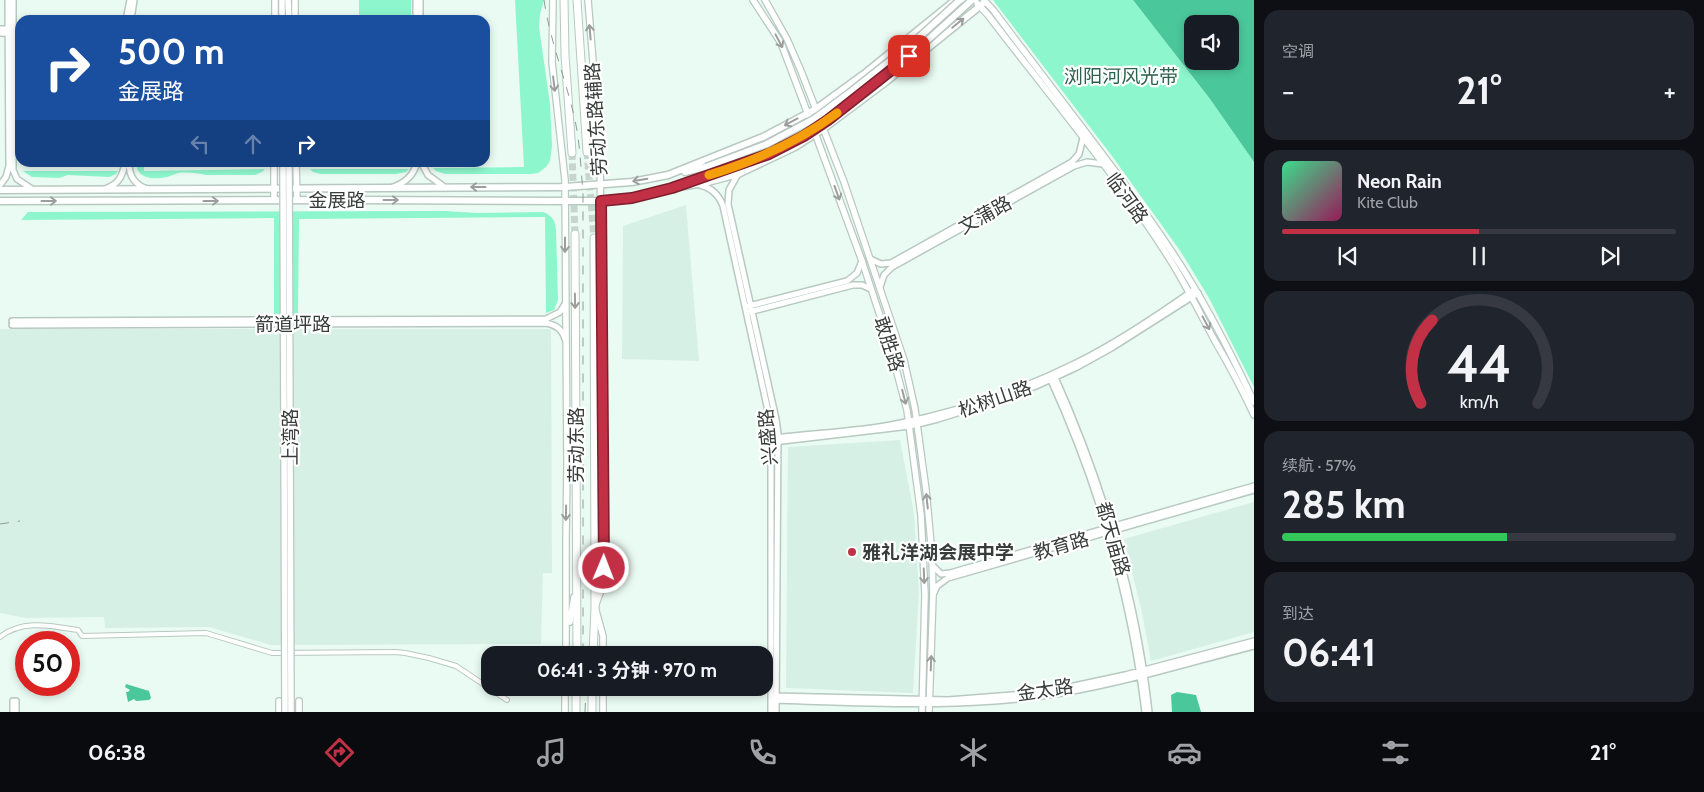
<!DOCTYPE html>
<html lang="zh">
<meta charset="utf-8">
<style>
:root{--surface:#171b24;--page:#20242c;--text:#f1f3f6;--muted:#9ea1a6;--line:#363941;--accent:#c13045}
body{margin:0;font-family:Cabin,"Noto Sans SC",sans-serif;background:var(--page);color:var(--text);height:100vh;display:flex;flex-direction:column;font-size:19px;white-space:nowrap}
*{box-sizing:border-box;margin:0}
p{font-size:16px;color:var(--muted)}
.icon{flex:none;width:28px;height:28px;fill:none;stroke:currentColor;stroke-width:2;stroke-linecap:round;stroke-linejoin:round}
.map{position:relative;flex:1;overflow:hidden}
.drawer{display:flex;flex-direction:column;gap:10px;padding:10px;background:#0d0f14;width:450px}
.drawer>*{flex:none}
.guide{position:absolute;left:15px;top:15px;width:475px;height:152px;border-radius:15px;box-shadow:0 2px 8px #0003;background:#1a4fa0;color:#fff;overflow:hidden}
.controls{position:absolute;left:1184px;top:15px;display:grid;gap:10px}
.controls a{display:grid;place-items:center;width:55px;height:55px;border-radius:10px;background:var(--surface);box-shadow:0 2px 8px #0003;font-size:25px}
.speed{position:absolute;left:15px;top:631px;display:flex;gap:10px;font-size:25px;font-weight:700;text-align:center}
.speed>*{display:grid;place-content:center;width:65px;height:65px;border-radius:50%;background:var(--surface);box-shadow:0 2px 8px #0003;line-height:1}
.speed .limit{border:8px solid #d22;background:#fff;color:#111}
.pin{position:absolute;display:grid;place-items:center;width:42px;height:42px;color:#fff;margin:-21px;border-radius:10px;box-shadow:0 2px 8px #0006}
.me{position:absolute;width:55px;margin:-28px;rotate:1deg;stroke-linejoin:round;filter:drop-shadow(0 0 4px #0008)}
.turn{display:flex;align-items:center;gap:18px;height:105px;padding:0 20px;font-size:22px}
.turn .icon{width:65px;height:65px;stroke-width:2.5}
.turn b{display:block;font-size:35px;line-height:42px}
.lanes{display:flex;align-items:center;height:48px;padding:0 20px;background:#0003;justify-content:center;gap:25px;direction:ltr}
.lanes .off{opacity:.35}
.big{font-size:38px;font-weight:700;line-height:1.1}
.drawer .tile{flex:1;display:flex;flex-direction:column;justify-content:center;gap:8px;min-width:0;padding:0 18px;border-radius:15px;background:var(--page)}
.drawer .dial{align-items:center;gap:0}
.dial svg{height:130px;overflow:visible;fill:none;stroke:var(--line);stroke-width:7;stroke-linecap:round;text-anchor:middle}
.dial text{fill:var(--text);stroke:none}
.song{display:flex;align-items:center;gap:15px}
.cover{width:60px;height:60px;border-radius:8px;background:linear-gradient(135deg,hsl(150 70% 55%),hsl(330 70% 35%))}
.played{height:5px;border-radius:2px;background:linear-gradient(90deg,var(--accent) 50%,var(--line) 50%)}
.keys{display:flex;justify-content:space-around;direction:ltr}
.heat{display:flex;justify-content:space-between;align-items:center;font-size:28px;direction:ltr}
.charge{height:8px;border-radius:4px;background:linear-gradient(90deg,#34c759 57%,var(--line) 0)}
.trip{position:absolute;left:481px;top:646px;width:292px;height:50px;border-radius:15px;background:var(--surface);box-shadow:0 2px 8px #0003;font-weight:700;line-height:50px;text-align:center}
.dock{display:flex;height:80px;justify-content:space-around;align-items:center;background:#090b0e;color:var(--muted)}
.dock .icon{width:35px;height:35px}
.dock .on{color:var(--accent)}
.dock b{font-size:22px;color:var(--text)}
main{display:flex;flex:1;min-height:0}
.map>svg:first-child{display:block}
.built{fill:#d7f0e5}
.green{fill:#8df6cd}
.water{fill:#4bc79c;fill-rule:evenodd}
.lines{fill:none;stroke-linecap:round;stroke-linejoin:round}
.trunk-tunnel{stroke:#c6d5ce;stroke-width:7;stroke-dasharray:7 3.5;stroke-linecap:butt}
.minor-casing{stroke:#b8c9c1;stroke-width:6}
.tertiary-casing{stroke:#b8c9c1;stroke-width:8}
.secondary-casing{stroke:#b8c9c1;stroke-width:8}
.primary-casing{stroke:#b8c9c1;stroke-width:9}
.trunk-casing{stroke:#b8c9c1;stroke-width:9}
.minor{stroke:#fff;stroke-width:4}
.tertiary{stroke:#fff;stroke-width:5}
.secondary{stroke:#fff;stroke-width:5.5}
.primary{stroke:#fff;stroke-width:6}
.trunk{stroke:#fff;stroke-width:7}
.rail{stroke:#909b96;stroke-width:1;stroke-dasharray:9 9;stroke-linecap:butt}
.secondary-bridge-casing{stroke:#b8c9c1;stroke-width:8;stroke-linecap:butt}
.primary-bridge-casing{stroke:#b8c9c1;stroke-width:9;stroke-linecap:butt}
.secondary-bridge{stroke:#fff;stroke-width:5.5}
.primary-bridge{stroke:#fff;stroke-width:6}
.oneway{stroke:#9b9e9c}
.route-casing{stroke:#7d1f2d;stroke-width:12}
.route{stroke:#c13045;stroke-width:9}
.slow{stroke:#f59e0b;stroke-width:9}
.poi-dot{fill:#c13045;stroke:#fff;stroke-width:2}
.labels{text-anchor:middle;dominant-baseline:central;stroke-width:4.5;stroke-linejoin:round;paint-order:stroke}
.park-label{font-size:19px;fill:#2e604d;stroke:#fff}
.street-label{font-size:19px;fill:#373d3a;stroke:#fff}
.poi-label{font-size:19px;font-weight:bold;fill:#373d3a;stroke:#fff;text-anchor:start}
</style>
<main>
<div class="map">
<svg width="1254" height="712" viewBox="0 0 1254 712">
<rect width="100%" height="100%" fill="#eafbf3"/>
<path class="built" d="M686 205 699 361 622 359 623 226Z
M0 329H551L552 573H543L541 644 271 645 209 627 105 628 104 617 26 618 0 613Z
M900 440 914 513 919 591 913 693 786 688 788 447Z
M1254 502V632L1151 661 1142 613 1124 539Z"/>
<path class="green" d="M359 0H411V20H359Z
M515 0H544L540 14 539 27 550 104 552 146 550 161 546 167 538 173 531 174H445L436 171 433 168 524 167Z
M993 0H1133L1210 99 1254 162V387L1209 298 1181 252 1112 156Z
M136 163H144V171L265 169 262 172 255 175H206C198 173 187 172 178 173 174 174 171 176 167 177 153 180 137 179 136 163Z
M310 169H409L406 172 396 174H321L313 172Z
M23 171H118L116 174 109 177 68 175 59 178 32 177Z
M445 211 477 213 543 212C552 215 556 222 556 231L558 300 554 310 546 313 545 217 299 219 298 315 274 314V218L21 220 28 212Z"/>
<path class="water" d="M1133 0H1254V162L1210 99ZM1192 24H1230V61H1192Z
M126 684 149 691 151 698 149 700 136 701 134 699 128 702 126 692H128L130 690 125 687Z
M1177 692 1196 695 1201 712H1172L1171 695Z"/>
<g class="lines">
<path class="trunk-tunnel" d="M587 152 594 238
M572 153 575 234"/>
<g class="minor-casing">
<path id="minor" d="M369 162H398
M0 637C23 619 51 626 78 630L82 636 206 633 272 653 395 652 405 653 429 658 456 666 507 700"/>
</g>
<g class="tertiary-casing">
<path id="tertiary" d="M13 0V170L17 179 32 189
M416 0V20
M420 0V20
M126 20 130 0
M131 20 134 0
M0 29H20
M0 33 20 34
M129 162C129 176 134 184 147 189
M421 162 428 175 443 186
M738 174 729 190 728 204 776 419 778 434 776 712
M0 185 6 177 9 166 8 0
M700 185C712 188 719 195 723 206L770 420 771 442V712
M393 187C405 183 414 175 417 162
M107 188C119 184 123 175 125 162
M870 259 881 264 891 263 1072 162 1079 154 1083 138
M880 287 884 275 892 267 1074 166 1087 162 1103 164
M749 306 847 281 857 273 862 261
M749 312 853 285H862L871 289
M12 321 546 319 560 312 565 304
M12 325 546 323C556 325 562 329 565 339
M1054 375C1102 482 1136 595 1149 712
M1050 378C1098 483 1131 597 1145 712
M775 438C815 433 857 432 896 424 957 412 1020 391 1076 363 1117 343 1157 316 1195 289
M774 442 910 426 938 419 989 403 1036 386 1077 367 1113 347 1198 293
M933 566 941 574 950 573 1254 486
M933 595 937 586 948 578 1254 490
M774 696 948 700 1023 694 1060 689 1125 675 1254 641
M774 700C870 703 967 709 1062 693 1127 682 1191 662 1254 646
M13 701V712
M16 701V712"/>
</g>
<g class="secondary-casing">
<path id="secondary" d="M282 0V20
M288 0 289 20
M295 0V20
M553 0 552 62 565 180 567 466 566 539V655
M588 0 600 148 604 582 595 607 603 636V655
M753 0 781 43 815 133 862 261 889 343 907 410 921 515 925 595 922 712
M765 0 787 39 801 71 844 182 904 360 915 409 926 490 932 554 933 595 929 712
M974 0 988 15C1049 95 1115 173 1169 258 1186 285 1200 313 1215 341 1229 365 1242 389 1254 415
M984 0 994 11C1053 91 1117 169 1172 252 1204 300 1230 351 1254 402
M275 20V0
M296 162 297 200
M274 200V162
M570 622 574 597
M603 688V712
M279 712V701
M299 712V701
M565 712V688"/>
</g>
<g class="primary-casing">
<path id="primary" d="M685 172 706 167
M690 182 709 175
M0 190 565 187 632 182 668 175 763 137 816 109 864 74 953 2
M0 201 359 200 565 201H601L632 198 672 188 704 183 738 174 795 147 823 129 887 81 985 2"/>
</g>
<g class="trunk-casing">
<path id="trunk" d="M564 0 565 55 572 153
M577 0 587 152
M575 234 577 655
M593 655 595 607 594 238
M592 688V712
M576 712V688"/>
</g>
<use href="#minor" class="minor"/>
<use href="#tertiary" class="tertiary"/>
<use href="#secondary" class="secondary"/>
<use href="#primary" class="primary"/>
<use href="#trunk" class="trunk"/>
<path class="rail" d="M544 0C550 41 566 80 575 120 580 144 581 169 583 193V655
M0 524 20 521
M585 712 586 688"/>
<g class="secondary-bridge-casing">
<path id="secondary-bridge" d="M283 162 285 712
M289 162 291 712"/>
</g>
<g class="primary-bridge-casing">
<path id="primary-bridge" d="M706 167 767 144 814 119 849 93 917 39 960 0
M709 175C729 169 750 163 770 154 845 117 911 56 972 0"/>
</g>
<use href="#secondary-bridge" class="secondary-bridge"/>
<use href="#primary-bridge" class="primary-bridge"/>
</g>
<defs><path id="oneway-shaft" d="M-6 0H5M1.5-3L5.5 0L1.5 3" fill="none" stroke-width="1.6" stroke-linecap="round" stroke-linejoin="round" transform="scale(1.25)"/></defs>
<g class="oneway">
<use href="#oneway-shaft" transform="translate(958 23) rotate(-39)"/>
<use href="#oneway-shaft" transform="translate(590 32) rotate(-95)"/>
<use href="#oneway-shaft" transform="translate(779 41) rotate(62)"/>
<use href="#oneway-shaft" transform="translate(554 84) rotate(83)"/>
<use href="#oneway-shaft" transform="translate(791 122) rotate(152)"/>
<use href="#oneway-shaft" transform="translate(640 180) rotate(170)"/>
<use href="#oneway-shaft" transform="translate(478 187) rotate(-180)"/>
<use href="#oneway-shaft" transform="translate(837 193) rotate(70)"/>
<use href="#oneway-shaft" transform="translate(391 200)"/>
<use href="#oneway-shaft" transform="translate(49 201)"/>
<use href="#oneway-shaft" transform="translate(211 201)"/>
<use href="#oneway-shaft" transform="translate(565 245) rotate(90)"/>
<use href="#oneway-shaft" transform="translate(575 301) rotate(89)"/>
<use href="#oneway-shaft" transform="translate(1206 323) rotate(62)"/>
<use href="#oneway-shaft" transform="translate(904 397) rotate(76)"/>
<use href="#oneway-shaft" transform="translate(927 501) rotate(-96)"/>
<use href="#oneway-shaft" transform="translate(566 513) rotate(91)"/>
<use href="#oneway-shaft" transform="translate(924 576) rotate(88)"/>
<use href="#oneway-shaft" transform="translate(931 663) rotate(-88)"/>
</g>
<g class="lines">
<g class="route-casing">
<path id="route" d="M604 568 601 201 632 198 672 188 769 154 804 136 828 120 909 56"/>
</g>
<use href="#route" class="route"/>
<path class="slow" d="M709 175C755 161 798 142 837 113"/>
</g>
<circle class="poi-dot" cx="852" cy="552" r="5"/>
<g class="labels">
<g class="park-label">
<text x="1121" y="76">浏阳河风光带</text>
</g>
<g class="street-label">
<text transform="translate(596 119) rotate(-94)">劳动东路辅路</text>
<text transform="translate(1127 198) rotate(54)">临河路</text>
<text x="337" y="200">金展路</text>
<text transform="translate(985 215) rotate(-29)">文蒲路</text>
<text x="293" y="324">箭道坪路</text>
<text transform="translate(889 344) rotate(72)">敢胜路</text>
<text transform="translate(995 399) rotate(-19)">松树山路</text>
<text transform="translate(290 437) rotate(-90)">上湾路</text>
<text transform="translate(768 437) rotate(-95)">兴盛路</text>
<text transform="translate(576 445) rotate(-90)">劳动东路</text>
<text transform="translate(1113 539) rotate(74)">都天庙路</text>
<text transform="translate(1061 546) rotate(-16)">教育路</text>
<text transform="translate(1045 690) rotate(-8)">金太路</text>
</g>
<g class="poi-label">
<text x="862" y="552">雅礼洋湖会展中学</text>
</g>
</g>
</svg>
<div class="controls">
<a><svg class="icon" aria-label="sound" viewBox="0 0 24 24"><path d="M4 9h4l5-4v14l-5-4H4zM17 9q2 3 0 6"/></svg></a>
</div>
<div class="speed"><div class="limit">50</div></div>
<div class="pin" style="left:909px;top:56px;background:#d93025"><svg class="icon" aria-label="arrive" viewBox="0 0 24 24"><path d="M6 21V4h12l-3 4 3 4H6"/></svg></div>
<svg class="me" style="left:604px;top:568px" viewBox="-20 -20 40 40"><circle r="17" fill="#c13045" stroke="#fff" stroke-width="3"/><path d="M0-11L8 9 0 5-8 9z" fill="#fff"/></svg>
<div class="trip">06:41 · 3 分钟 · 970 m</div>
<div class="guide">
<div class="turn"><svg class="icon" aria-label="right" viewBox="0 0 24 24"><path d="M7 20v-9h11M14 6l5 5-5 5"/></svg><div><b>500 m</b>金展路</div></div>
<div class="lanes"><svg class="icon off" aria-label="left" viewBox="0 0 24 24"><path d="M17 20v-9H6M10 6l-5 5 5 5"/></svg><svg class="icon off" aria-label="ahead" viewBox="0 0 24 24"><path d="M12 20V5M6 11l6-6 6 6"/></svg><svg class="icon" aria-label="right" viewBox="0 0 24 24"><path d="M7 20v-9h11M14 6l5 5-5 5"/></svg></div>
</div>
</div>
<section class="drawer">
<div class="tile"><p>空调</p>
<div class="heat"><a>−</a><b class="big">21°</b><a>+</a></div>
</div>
<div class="tile">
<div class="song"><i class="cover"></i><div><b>Neon Rain</b><p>Kite Club</p></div></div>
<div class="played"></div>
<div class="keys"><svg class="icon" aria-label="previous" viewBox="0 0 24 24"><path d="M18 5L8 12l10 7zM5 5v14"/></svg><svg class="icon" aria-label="pause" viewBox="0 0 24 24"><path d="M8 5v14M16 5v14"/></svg><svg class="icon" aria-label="next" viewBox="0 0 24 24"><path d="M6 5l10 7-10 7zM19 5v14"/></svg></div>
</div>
<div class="tile dial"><svg viewBox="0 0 100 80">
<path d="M14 69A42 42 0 1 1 86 69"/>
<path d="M14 69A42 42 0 0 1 21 18" stroke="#c13045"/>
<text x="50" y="56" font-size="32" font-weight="700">44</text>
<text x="50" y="72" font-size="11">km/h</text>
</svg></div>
<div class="tile"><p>续航 · 57%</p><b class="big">285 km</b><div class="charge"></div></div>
<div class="tile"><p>到达</p><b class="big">06:41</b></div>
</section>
</main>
<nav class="dock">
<b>06:38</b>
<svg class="icon on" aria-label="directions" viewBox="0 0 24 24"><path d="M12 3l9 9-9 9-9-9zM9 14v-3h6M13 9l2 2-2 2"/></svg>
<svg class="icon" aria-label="music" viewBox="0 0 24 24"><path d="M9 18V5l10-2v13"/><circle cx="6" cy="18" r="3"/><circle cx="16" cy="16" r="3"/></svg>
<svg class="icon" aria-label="phone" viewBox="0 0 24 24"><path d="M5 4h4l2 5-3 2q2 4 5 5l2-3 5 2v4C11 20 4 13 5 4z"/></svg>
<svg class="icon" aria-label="climate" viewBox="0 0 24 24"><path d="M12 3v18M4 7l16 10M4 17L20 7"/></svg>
<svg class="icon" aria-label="car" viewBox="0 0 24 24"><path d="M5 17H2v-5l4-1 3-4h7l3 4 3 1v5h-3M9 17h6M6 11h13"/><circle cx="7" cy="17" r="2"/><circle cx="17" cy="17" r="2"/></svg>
<svg class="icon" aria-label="filters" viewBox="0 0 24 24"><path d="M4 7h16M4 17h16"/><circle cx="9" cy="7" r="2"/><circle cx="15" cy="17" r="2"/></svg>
<b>21°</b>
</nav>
